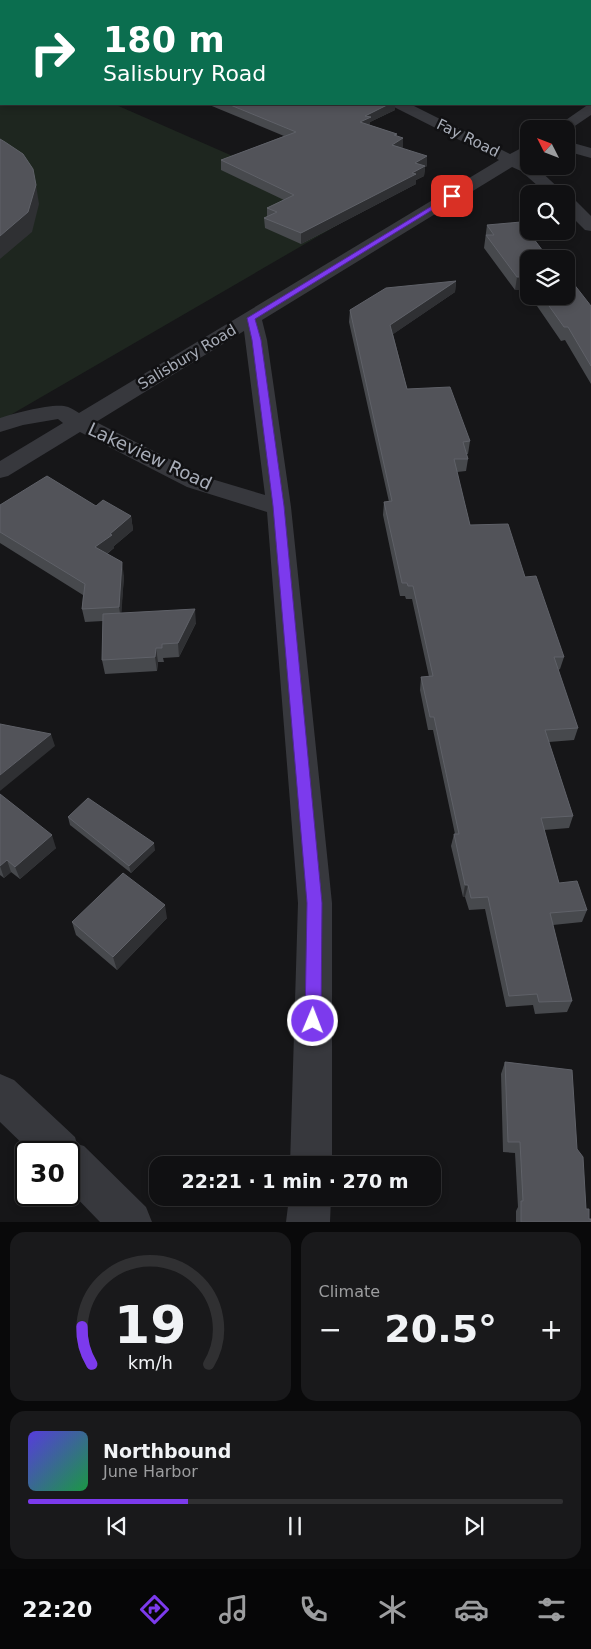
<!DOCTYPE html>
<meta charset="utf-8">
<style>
:root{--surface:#101012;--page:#19191b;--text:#f1f3f6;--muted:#9c9d9f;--line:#303032;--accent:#7c3aed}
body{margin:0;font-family:"DejaVu Sans",sans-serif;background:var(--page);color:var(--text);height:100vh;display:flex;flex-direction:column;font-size:19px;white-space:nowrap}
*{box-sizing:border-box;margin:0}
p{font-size:16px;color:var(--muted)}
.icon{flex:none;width:28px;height:28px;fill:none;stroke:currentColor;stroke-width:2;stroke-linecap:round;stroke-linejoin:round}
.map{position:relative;height:1222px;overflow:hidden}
.sheet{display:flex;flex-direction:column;gap:10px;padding:10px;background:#09090a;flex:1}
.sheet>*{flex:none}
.guide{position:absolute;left:0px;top:0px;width:591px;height:105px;box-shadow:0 2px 8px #0003,0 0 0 1px var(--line);background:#0b6e4f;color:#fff;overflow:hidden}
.needle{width:32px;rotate:312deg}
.fabs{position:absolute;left:520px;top:120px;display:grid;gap:10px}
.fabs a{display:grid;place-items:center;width:55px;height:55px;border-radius:10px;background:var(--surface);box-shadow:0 2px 8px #0003,0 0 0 1px var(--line);font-size:25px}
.speed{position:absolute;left:15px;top:1141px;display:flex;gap:10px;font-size:25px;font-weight:700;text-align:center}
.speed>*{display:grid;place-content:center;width:65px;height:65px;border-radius:50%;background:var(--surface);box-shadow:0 2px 8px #0003,0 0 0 1px var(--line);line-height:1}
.speed .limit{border:2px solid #111;border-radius:8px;background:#fff;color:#111}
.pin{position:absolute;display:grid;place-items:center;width:42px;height:42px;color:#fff;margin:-21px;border-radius:10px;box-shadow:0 2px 8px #0006}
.me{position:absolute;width:55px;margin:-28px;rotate:1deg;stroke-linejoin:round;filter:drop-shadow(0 0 4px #0008)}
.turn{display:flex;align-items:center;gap:18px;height:105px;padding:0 20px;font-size:22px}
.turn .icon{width:65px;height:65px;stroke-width:2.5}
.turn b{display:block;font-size:35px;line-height:42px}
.big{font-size:38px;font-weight:700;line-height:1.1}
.sheet .card{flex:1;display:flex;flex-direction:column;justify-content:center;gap:8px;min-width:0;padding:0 18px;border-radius:15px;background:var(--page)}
.sheet .dial{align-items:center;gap:0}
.dial svg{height:130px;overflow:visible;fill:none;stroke:var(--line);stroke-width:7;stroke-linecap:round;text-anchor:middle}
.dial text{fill:var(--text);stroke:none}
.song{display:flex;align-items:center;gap:15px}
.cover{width:60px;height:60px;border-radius:8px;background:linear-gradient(135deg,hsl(250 70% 55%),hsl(140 70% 35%))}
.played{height:5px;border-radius:2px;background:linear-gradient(90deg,var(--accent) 30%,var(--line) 30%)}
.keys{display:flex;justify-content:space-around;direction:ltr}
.heat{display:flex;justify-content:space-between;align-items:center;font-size:28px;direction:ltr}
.sheet .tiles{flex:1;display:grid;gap:10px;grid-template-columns:1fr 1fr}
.card:last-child{grid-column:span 2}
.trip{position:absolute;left:149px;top:1156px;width:292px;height:50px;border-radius:15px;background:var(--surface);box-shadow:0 2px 8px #0003,0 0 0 1px var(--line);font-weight:700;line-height:50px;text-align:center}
.menu{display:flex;height:80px;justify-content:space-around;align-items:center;background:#060607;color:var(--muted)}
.menu .icon{width:35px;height:35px}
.menu .on{color:var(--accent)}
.menu b{font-size:22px;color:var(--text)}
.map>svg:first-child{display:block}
.green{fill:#1e261f}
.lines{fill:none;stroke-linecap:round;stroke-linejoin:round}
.minor{fill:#37383d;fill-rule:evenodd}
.wall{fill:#47494d}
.shaded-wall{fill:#2f3033}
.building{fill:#525359;stroke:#5f6168}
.route{fill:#7c3aed;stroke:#51269a}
.labels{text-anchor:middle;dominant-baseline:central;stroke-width:5;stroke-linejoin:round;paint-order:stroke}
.far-street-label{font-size:15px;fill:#a8adb8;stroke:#111113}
.street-label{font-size:18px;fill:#a8adb8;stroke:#111113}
</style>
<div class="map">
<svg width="591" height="1222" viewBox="0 0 591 1222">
<rect width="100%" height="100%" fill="#161618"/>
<path class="green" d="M0 52 1 104H114L360 212 0 421Z"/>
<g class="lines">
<path class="minor" d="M392 104H410L510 154 529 144V156L523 160 529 163V166H535L565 194H547L521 171 512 167 262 320 267 340 291 507 332 903V1165H290L298 903 267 512 187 487 80 432 8 476 0 478V461L63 423 58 419 23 425 0 432V418C14 413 50 404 64 406 70 407 74 410 79 413L499 160 394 107ZM244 331 265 495 205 477 96 422Z
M591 105V115L566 132V129H553L586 106Z
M566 141 591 148V158L566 151Z
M566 196 572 197 591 216V231L585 230 566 211Z
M0 1074 14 1080 75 1137 77 1144 84 1146 146 1207 152 1222H100L69 1190V1152H31L0 1122Z
M289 1198H331L330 1222H286Z"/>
</g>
<path class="wall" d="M207 104H395V110L370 122V125L397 134V137L402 148 427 166 425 167 424 176 416 180V184L301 244 265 228 264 218 267 217V208L284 200 221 170V160L284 136Z
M487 225 529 259V296H566L591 306V384L565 340 561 341 537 306H535L523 290H515L484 248Z
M456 281 455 292 393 334 407 389 470 441 468 454H466L468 459 466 471 457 472 470 525 525 577 564 657 560 669 558 670 578 728 574 740 549 742 573 816 569 828 544 830 559 883 587 910 582 922 553 925 572 1001 567 1012 535 1014 533 1005 506 1007 485 909 469 910 465 897H463L451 846 454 834H455L433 730H428L420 690 421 677H429L412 599H406L405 596H400L383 515 384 502H389L349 322 350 310Z
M0 505 96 506 131 516 133 530 114 546V548L107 554 124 576 121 613 196 623 179 657 163 658 164 662H158L157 671 105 674 102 660 103 621 85 622 82 609 83 595 0 543Z
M0 794 56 848 20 879 11 872 4 878 0 875Z
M68 817 155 850 131 873 70 825Z
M167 918 117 970 76 935 72 922Z
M505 1062 577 1149 586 1209 589 1219 591 1222H516V1211L518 1207 515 1153 503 1152 501 1074Z"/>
<path class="shaded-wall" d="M479 0H497L494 1H476Z
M1 14V23H0V15Z
M389 104H395V110L370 122V127L360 122 365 116Z
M397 134V142L403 138V148L392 145 394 135Z
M427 156V166L425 167 424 176 416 180V184L301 244V233L415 163Z
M36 185 39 204 32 232 0 259V236Z
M517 277H525L523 290H515Z
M456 281 455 292 389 337 390 325Z
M537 296H539L537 306H535Z
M131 516 133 530 114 546V548L98 560 95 547Z
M122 562 124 576 121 620 119 607Z
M195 609 196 623 179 657 178 643Z
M156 648 158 662 157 671 155 657Z
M51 734 55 746 0 791V775Z
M52 835 56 848 20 879 15 867Z
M154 843 155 850 131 873 129 866Z
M7 860 11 872 4 878 0 866Z
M465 885H468L465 897H463Z
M165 905 167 918 117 970 113 957Z"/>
<path class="building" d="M0 0H479L476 1H1V14L0 15Z
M590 19H591V56H590Z
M228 104H389L365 116 371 117 360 122 397 134 394 135 403 138 392 145 427 156 415 163 425 166 412 173 416 174 301 233 264 218 277 212 267 208 294 195 221 160 296 132Z
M0 139 5 142 23 154 33 169 36 185 28 212 0 236Z
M521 222 549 259H529V282L525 277H517L486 235H494L487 225Z
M566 274 591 306V366L568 327H564L542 296H566Z
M456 281 390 325 407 389 450 387 470 441 463 442 468 459H454L470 525 508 524 525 577 536 576 564 657H554L578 728 545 730 573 816 541 818 559 883 577 881 587 910 550 913 572 1001 539 1002 537 994 509 996 488 897 471 898 468 885H465L454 834H459L434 717H430L421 677 433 676 413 586H408L407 583H402L384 502 392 501 350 310 386 288Z
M47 476 96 506 103 500 131 516 110 534 112 535 95 547 122 562 119 607 82 609 85 584 0 532V505Z
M195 609 178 643 162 644V648H156L155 657 102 660 103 614Z
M0 724 51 734 0 775Z
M0 794 52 835 15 867 7 860 0 866Z
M88 798 154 843 129 866 68 817Z
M123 873 165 905 113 957 72 922Z
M505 1062 572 1070 577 1149 583 1157 586 1209H589V1219H591V1222H521V1201H523L520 1142H508Z"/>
<path class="route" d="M450 195 455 196 255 319 261 340 284 506 322 903 321 1021 319 1027 313 1029 307 1027 305 1021 307 903 273 506 252 340 247 318Z"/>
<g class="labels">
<g class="far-street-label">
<text transform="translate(468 138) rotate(26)">Fay Road</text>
<text transform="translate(187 357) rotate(-31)">Salisbury Road</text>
</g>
<g class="street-label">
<text transform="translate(150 456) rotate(25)">Lakeview Road</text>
</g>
</g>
</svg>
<div class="fabs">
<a><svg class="needle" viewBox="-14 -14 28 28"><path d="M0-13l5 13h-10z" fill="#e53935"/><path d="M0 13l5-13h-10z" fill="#9c9d9f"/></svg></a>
<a><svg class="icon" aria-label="search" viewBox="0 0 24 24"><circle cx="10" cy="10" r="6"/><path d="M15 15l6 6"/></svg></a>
<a><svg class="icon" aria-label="layers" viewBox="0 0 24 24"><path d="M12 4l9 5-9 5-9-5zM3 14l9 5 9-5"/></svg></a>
</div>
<div class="speed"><div class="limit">30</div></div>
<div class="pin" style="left:452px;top:196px;background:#d93025"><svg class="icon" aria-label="arrive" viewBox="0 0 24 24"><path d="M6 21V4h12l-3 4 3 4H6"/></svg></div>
<svg class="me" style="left:313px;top:1021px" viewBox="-20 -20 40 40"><circle r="17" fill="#7c3aed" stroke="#fff" stroke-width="3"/><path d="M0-11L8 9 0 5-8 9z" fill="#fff"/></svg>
<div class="trip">22:21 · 1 min · 270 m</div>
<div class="guide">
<div class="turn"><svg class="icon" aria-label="right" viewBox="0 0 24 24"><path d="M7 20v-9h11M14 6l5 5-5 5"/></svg><div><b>180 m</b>Salisbury Road</div></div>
</div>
</div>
<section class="sheet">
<div class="tiles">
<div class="card dial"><svg viewBox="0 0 100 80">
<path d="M14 69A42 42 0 1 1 86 69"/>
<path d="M14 69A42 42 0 0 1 8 46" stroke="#7c3aed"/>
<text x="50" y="56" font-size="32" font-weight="700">19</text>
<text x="50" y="72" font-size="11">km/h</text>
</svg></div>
<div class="card"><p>Climate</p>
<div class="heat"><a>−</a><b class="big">20.5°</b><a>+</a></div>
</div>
<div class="card">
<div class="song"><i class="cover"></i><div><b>Northbound</b><p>June Harbor</p></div></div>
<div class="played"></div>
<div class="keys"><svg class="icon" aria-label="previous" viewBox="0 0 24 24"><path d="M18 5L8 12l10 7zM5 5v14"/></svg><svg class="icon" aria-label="pause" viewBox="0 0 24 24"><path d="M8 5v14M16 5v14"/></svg><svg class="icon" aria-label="next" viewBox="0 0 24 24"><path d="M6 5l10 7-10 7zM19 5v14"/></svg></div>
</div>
</div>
</section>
<nav class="menu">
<b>22:20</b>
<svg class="icon on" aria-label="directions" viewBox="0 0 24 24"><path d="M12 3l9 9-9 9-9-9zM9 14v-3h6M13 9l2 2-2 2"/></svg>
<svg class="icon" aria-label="music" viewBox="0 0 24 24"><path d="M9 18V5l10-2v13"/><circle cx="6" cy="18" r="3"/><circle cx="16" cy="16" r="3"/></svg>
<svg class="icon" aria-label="phone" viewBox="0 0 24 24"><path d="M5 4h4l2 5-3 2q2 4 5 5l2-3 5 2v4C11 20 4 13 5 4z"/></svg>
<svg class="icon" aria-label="climate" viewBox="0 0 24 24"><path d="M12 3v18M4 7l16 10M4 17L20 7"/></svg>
<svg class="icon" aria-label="car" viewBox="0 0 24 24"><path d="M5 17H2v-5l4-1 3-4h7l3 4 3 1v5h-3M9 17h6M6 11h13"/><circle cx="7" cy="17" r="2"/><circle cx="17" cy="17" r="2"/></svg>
<svg class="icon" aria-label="filters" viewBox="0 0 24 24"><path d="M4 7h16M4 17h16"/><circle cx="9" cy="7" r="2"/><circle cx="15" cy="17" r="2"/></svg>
</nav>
